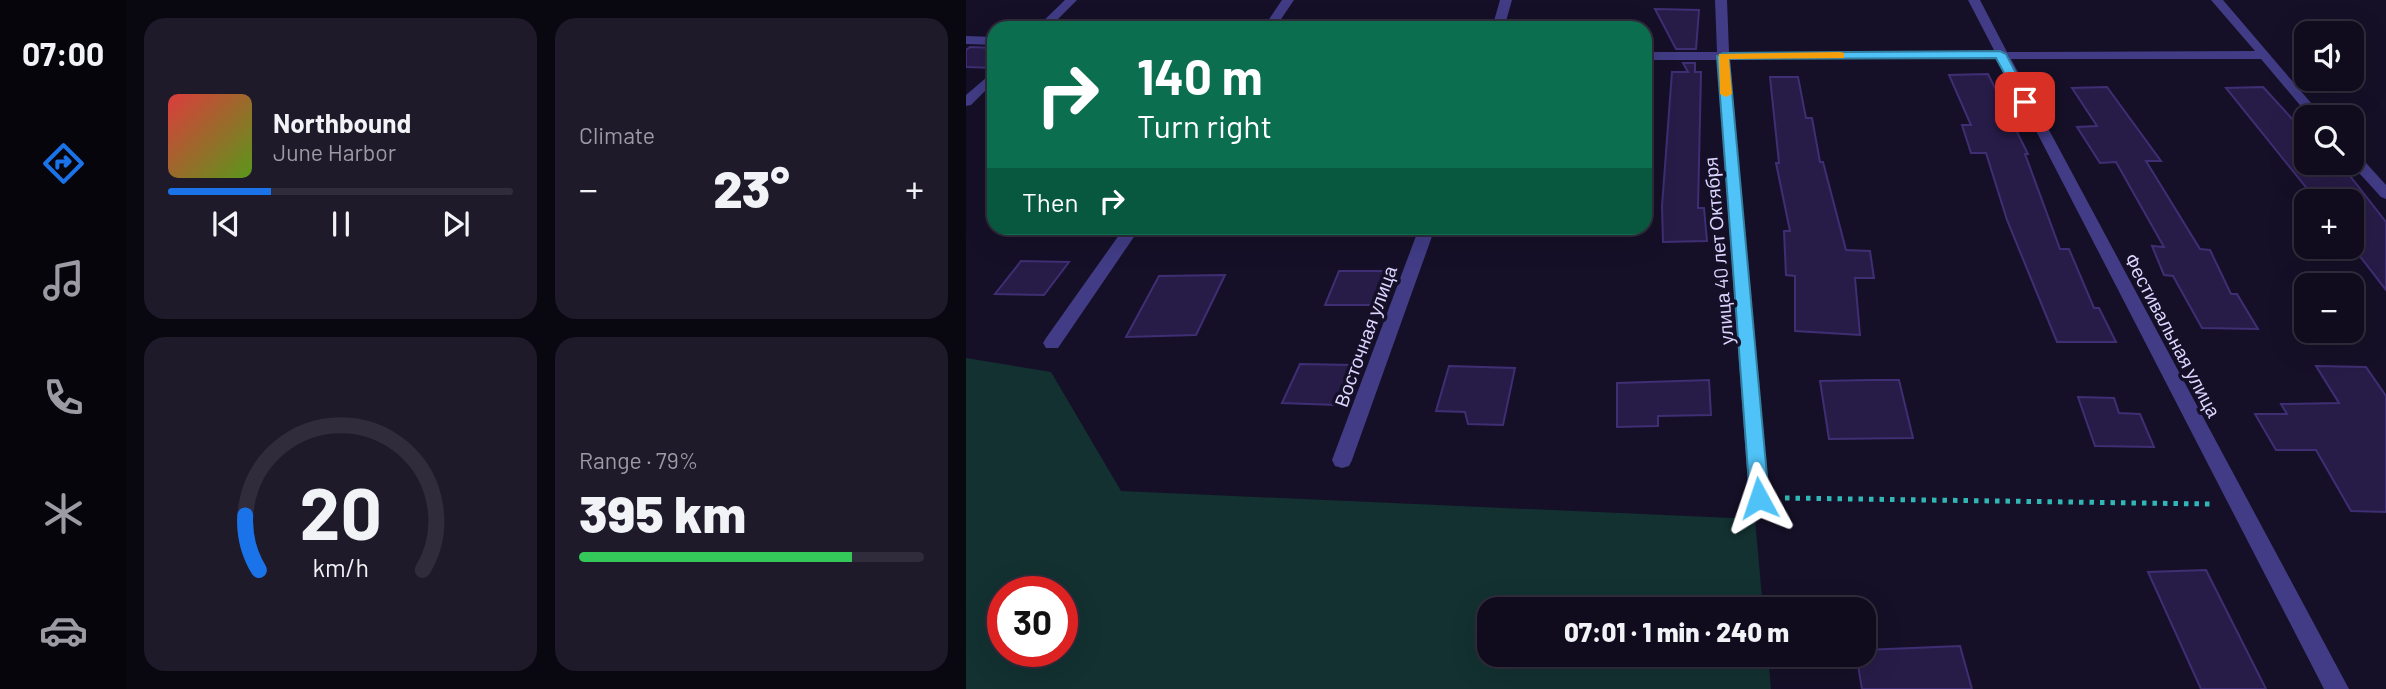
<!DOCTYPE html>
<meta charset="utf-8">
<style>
:root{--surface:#100c1d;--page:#1e1a2a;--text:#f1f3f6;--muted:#9c9ba4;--line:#302c3b;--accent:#1a73e8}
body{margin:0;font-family:Barlow,sans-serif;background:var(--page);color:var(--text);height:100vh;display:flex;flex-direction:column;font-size:26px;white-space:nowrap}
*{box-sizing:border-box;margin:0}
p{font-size:23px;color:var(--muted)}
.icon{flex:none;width:38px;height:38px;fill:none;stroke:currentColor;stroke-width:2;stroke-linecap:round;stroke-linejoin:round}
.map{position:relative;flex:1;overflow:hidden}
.panel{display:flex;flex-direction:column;gap:18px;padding:18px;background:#090710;width:840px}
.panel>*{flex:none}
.hud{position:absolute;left:21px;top:21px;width:665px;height:214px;border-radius:21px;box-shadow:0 7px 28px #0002,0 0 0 2px var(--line);background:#0b6e4f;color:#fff;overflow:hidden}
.controls{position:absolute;left:1328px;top:21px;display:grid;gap:14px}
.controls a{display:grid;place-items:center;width:70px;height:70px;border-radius:14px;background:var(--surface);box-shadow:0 7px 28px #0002,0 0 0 2px var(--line);font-size:35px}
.speed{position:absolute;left:21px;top:576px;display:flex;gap:14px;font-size:35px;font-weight:700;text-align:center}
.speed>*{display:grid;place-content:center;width:91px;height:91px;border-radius:50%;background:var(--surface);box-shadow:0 7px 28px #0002,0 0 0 2px var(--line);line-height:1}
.speed .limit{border:10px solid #d22;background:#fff;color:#111}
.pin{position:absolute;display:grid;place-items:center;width:60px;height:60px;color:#fff;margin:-30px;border-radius:14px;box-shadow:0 4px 10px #0006}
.me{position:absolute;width:77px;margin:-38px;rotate:355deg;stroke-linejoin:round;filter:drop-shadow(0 0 5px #0008)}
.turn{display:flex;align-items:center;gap:24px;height:147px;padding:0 35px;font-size:32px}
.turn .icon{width:91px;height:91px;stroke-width:2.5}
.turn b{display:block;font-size:49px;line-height:60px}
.then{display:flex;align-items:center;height:66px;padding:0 35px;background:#0003;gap:14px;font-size:26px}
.big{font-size:52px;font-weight:800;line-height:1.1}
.panel .widget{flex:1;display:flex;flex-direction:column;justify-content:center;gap:10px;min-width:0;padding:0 24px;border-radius:21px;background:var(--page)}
.panel .dial{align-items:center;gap:0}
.dial svg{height:182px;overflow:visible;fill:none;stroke:var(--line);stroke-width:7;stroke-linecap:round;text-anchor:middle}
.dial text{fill:var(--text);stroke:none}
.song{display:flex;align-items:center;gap:21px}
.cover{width:84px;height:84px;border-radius:10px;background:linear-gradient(135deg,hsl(0 70% 55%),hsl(90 70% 35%))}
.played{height:7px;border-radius:4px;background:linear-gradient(90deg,var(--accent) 30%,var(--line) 30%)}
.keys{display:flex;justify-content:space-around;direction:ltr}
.heat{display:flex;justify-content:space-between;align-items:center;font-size:38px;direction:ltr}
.charge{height:10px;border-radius:5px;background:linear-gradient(90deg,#34c759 79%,var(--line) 0)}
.panel .tiles{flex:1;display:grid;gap:18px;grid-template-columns:repeat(2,1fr)}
.trip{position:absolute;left:511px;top:597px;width:399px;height:70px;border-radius:21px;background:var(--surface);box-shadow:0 7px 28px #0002,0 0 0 2px var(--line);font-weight:800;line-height:70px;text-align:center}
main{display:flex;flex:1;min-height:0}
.menu{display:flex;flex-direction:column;width:126px;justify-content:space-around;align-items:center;background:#06050c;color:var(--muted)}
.menu .icon{width:49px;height:49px}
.menu .active{color:var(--accent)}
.menu b{font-size:32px;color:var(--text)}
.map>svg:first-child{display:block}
.green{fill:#133131;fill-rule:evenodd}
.building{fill:#271c48;stroke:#3f2e73;stroke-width:2}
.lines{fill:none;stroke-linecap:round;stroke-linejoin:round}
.path{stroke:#31b7b5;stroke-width:5;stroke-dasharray:4.5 6;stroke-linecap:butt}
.minor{fill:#413c85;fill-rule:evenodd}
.route{fill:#4fc3f7;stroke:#337fa1;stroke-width:2}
.slow{fill:#f59e0b}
.labels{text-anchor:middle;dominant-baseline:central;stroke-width:7;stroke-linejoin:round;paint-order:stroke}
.street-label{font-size:19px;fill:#dcd6fe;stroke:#151027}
</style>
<main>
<nav class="menu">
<b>07:00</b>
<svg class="icon active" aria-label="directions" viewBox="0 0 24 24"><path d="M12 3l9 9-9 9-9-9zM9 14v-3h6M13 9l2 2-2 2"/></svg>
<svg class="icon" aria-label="music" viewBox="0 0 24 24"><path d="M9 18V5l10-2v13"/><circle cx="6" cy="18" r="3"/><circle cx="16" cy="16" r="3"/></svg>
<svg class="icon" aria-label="phone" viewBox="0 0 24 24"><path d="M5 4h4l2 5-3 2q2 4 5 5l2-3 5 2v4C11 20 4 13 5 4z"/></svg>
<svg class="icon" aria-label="climate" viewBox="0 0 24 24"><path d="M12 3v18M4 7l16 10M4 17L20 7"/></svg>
<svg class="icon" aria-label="car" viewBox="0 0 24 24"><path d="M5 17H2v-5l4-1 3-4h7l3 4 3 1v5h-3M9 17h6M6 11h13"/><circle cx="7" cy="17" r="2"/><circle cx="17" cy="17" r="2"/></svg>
</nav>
<section class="panel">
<div class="tiles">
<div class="widget">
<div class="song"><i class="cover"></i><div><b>Northbound</b><p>June Harbor</p></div></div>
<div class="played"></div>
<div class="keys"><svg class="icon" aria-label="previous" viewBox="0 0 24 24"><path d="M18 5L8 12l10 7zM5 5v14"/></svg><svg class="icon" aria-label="pause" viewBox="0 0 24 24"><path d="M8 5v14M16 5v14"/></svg><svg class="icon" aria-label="next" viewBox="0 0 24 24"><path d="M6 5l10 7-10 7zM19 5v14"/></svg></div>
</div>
<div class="widget"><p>Climate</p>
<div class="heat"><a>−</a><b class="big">23°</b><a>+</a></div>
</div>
<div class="widget dial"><svg viewBox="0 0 100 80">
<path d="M14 69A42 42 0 1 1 86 69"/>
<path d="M14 69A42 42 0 0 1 8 45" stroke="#1a73e8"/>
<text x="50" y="56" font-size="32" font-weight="700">20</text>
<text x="50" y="72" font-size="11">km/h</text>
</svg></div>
<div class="widget"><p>Range · 79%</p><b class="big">395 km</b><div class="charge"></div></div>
</div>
</section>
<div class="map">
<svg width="1420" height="689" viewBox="0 0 1420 689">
<rect width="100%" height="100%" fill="#151027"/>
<path class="green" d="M0 358 85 372 155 491 789 519 797 609H523V654L802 655 805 689H0ZM37 592H96V651H37Z"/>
<path class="building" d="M689 9 733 10 730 49H710Z
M4 47 28 48V68L0 67V50Z
M717 63H729V72H735L732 208H738L741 241 697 242 696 206 706 72H722Z
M1022 74 1062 154H1059L1094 249H1103L1128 308H1133L1150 342H1091L1041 220 1020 153H1005L996 125H1005L983 75Z
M804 77H832L840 118H846L854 162H857L880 250 904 251 908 278H889L894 335 829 331V276L820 275 818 231H824L810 163H813Z
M1141 87 1195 161H1180L1234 249 1244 250 1265 294H1271L1292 329 1236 328 1207 276 1198 275 1186 246 1198 247 1150 162 1134 163 1111 127 1131 126 1106 88Z
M1297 87 1340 134V174L1384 176 1420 222V290L1386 246V201H1351L1260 88Z
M55 261 103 262 78 295 29 294Z
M373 271H421L409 305H359Z
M259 275 230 335 160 337 193 276Z
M334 364 386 365 370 405 316 403Z
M483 366 549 368 537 425 502 424 499 412 470 411Z
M1350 366 1400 367 1420 396V512L1385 511 1350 450H1310L1289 414H1321L1315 404 1373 403Z
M743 380 745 415 692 416V426L651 427V383Z
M902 380H933L947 438 863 439 854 381Z
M1112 397 1148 398 1153 413 1174 414 1188 447 1129 446Z
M1240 570 1300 689H1235L1182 572Z
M994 646 1006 689H896L890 654H898V650Z"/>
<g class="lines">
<path class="path" d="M819 498 1244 504"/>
<path class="minor" d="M99 0H111L83 28H70Z
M316 0H328L309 28H297Z
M534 0H546L538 28H526Z
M749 0H761L763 52H1029L1002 0H1014L1041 52 1289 51 1245 0H1257L1357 117H1344L1295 59H1045L1383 689H1358L1033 59H763L803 498 800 504 793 507 786 504 783 498 751 60H679V52H751Z
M0 36 28 37V45L0 44Z
M28 71V82L5 105 0 106V95Z
M1386 152 1391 153 1420 185V199L1415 197 1384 163Z
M158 228H174L92 348H80L77 343 80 338Z
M453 228H469L386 460 383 466 376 468 369 466 366 460Z"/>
</g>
<path class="route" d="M1034 51 1040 54 1065 102 1063 104H1055L1030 58 763 59 803 498 800 503 793 506 787 503 784 498 751 56 757 53Z"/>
<path class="slow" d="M874 52 878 53V58L763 59 766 94 760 97 754 94 753 54Z"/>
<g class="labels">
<g class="street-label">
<text transform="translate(752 251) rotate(-95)">улица 40 лет Октября</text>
<text transform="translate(1207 335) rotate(62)">Фестивальная улица</text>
<text transform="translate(399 336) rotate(-70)">Восточная улица</text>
</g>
</g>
</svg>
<div class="controls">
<a><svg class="icon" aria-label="sound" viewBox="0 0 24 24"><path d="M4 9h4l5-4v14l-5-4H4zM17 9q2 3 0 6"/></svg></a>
<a><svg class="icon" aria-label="search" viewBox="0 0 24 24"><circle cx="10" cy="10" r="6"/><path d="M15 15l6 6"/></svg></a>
<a>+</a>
<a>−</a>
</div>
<div class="speed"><div class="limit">30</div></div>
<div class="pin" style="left:1059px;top:102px;background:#d93025"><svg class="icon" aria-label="arrive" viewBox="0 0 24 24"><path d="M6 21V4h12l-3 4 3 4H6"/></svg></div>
<svg class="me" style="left:793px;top:498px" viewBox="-20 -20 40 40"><path d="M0-17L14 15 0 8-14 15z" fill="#4fc3f7" stroke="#fff" stroke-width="4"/></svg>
<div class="trip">07:01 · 1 min · 240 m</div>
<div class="hud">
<div class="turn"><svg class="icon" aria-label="right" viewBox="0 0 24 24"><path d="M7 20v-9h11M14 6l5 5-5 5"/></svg><div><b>140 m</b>Turn right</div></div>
<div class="then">Then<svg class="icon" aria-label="right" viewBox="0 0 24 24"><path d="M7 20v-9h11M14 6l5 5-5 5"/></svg></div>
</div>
</div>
</main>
